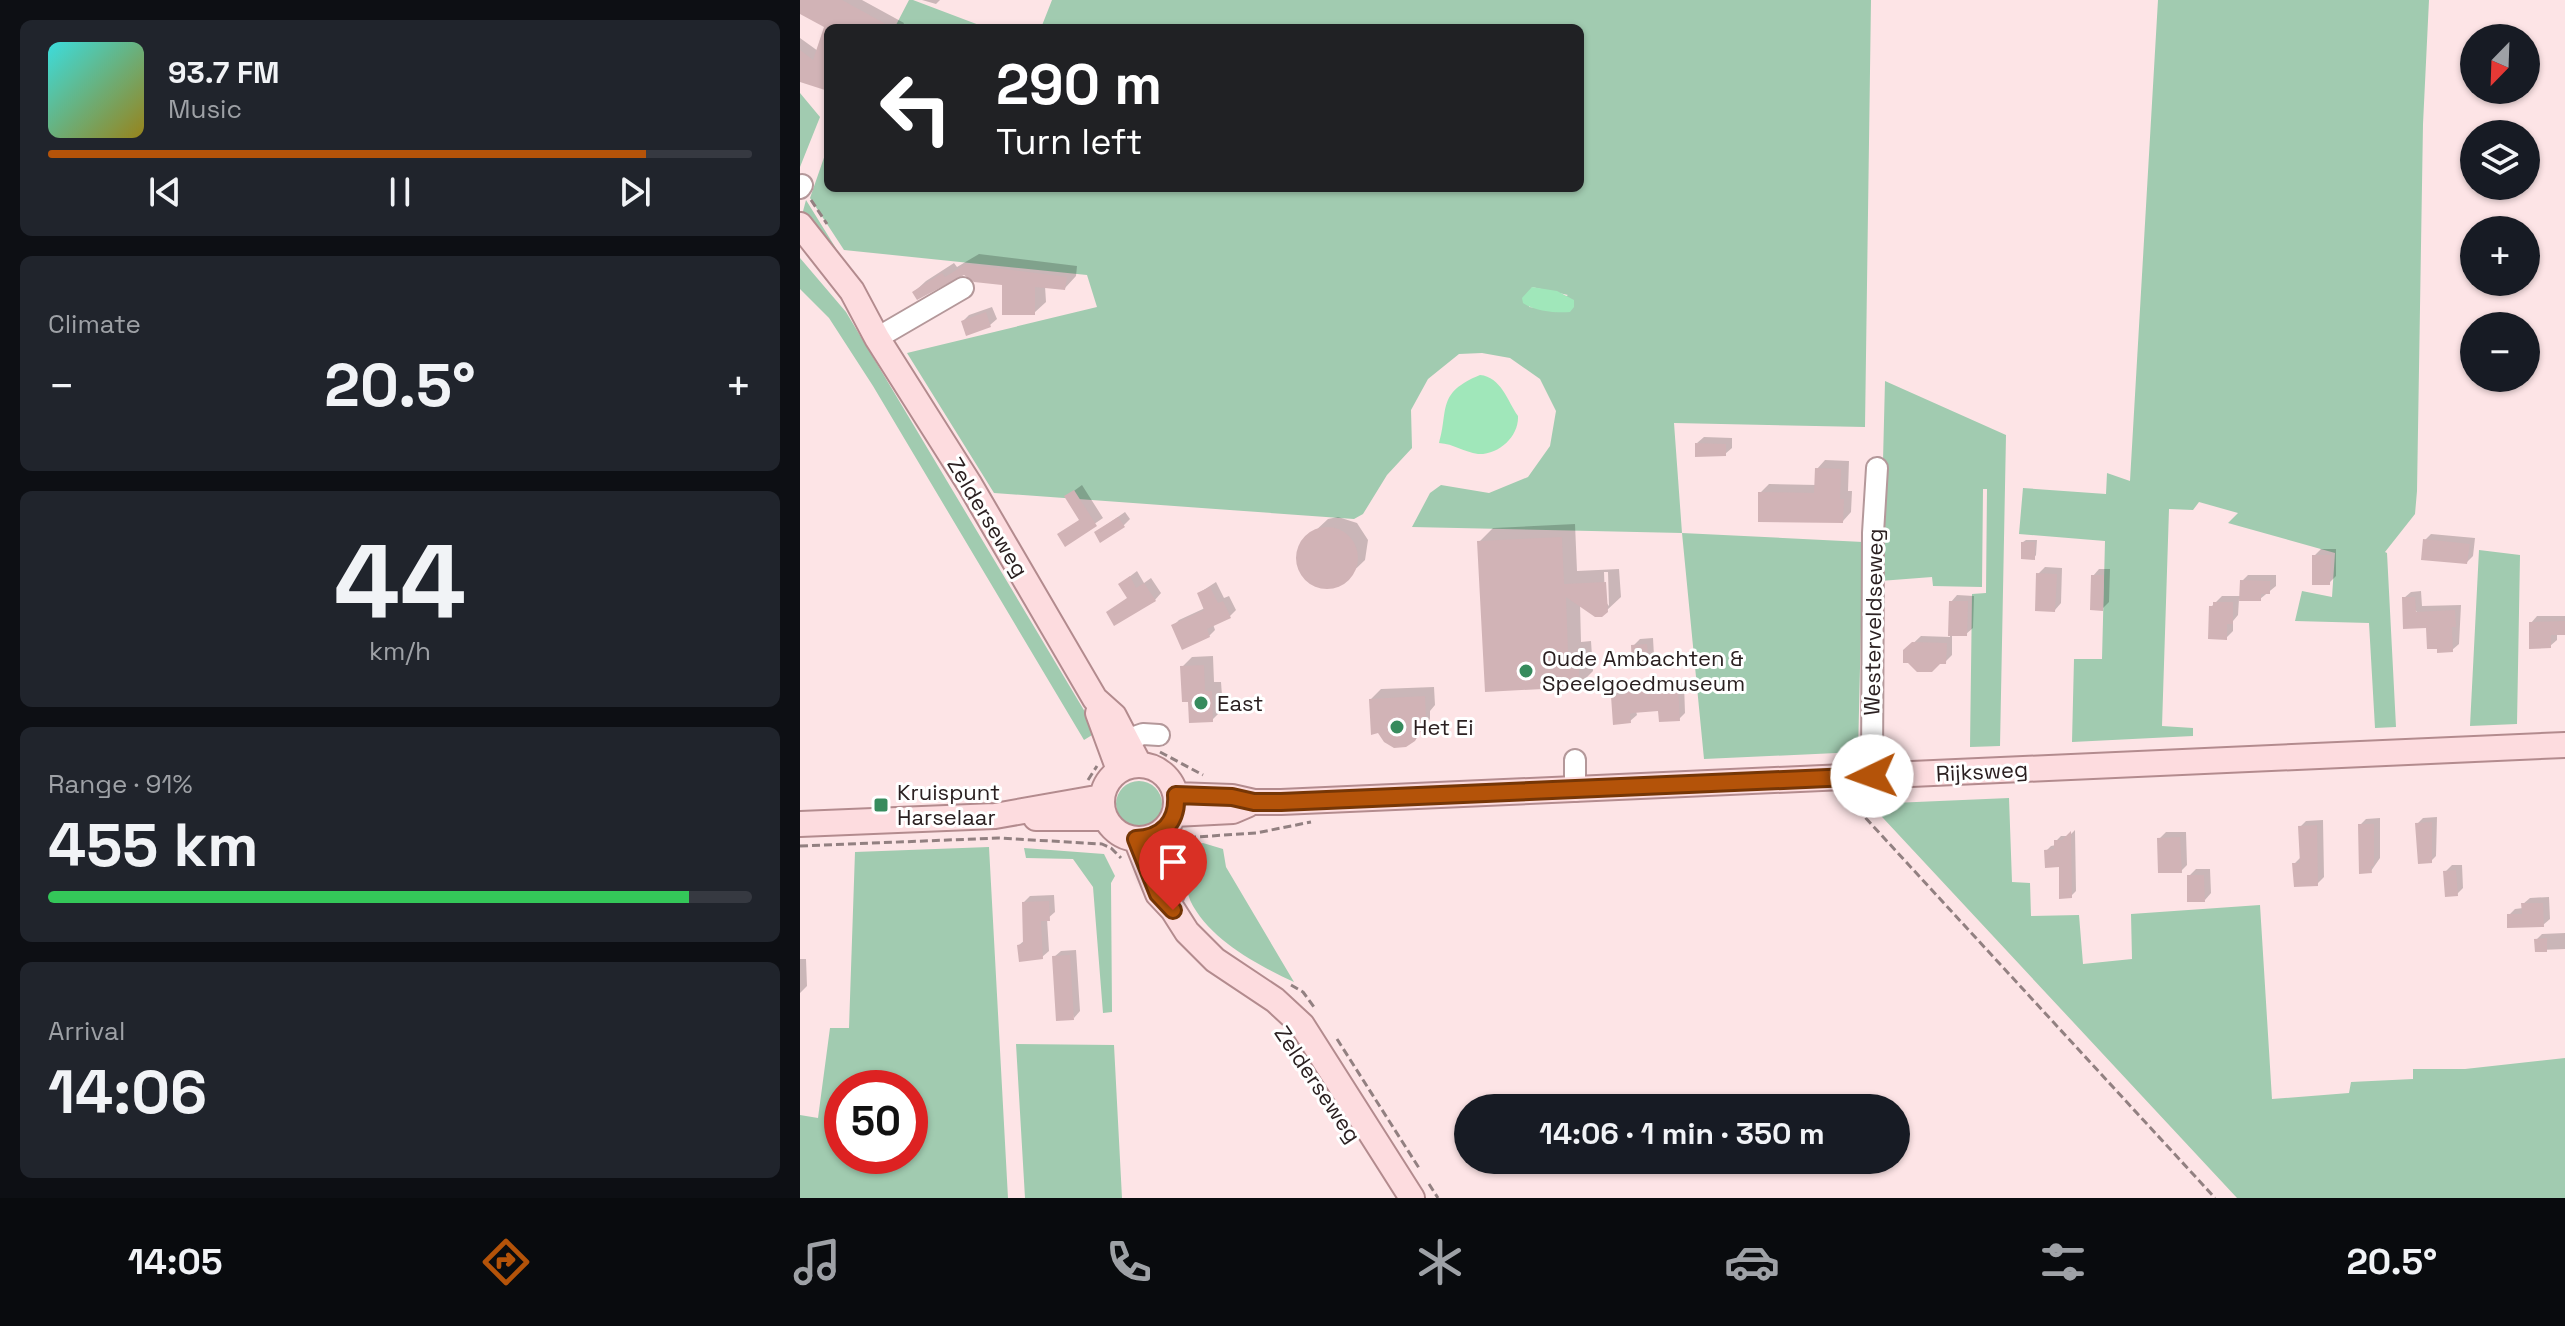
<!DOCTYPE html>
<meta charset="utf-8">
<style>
:root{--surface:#171b24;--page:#20242c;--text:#f1f3f6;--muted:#9ea1a6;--line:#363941;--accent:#b45309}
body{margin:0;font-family:"Space Grotesk",sans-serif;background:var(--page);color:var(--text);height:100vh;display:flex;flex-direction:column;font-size:30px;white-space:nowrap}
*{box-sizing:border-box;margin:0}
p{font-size:26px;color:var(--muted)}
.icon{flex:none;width:44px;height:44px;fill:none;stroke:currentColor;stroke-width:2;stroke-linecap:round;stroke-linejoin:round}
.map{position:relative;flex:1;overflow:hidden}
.drawer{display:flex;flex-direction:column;gap:20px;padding:20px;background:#0d0f14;width:800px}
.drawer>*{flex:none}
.banner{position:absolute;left:24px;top:24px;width:760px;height:168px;border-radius:12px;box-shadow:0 2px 6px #0004;background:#202124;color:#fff;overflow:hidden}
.needle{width:52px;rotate:203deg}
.controls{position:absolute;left:1660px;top:24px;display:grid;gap:16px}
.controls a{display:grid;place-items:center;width:80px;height:80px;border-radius:50%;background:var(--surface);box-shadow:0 2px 6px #0004;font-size:40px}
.speed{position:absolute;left:24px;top:1070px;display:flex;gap:16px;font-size:40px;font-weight:700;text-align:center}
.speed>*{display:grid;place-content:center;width:104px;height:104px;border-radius:50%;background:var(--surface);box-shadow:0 2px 6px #0004;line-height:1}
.speed .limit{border:12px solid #d22;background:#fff;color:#111}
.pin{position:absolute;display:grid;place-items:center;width:68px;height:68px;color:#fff;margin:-82px -34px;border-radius:50% 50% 50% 0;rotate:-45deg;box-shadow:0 0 8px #0007}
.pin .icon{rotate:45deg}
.me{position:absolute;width:88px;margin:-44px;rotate:267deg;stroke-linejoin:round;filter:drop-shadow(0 0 6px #0008)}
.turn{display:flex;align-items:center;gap:28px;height:168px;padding:0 40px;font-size:36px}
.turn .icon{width:104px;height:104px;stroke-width:2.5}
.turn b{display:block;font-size:56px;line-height:68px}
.big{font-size:60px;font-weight:700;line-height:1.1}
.drawer .card{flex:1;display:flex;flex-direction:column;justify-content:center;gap:12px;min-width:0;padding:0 28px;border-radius:12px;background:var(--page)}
.drawer .dial{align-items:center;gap:0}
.dial b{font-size:104px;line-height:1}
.song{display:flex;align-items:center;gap:24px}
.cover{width:96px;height:96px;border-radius:12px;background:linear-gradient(135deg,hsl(180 70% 55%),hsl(50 70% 35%))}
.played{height:8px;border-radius:4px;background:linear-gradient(90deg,var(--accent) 85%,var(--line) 85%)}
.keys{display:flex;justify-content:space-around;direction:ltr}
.heat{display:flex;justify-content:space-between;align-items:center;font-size:44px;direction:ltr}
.charge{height:12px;border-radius:6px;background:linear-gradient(90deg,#34c759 91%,var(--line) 0)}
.trip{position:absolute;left:654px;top:1094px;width:456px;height:80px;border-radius:40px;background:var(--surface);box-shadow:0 2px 6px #0004;font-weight:700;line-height:80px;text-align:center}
.dock{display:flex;height:128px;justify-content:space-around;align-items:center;background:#090b0e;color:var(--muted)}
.dock .icon{width:56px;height:56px}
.dock .on{color:var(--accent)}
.dock b{font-size:36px;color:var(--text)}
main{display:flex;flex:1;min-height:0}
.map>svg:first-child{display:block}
.green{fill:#a1cbb0;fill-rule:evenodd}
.water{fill:#a0e7ba}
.shadow{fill:#0003;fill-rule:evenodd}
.building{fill:#d1b3b6}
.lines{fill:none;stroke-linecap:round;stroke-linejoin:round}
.minor-casing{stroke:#b4989a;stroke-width:24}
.major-casing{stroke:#b38b8e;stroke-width:28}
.path{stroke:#928081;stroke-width:3;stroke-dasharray:8 4;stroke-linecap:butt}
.minor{stroke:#fff;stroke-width:20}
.major{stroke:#fddcdf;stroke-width:24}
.route-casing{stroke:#753606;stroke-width:20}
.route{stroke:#b45309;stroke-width:14}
.poi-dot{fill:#378b5d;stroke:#fff;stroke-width:3}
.labels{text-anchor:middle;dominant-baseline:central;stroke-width:6;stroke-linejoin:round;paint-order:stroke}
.street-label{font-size:22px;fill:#2b2021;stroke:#fff}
.poi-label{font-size:22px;fill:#2b2021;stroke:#fff;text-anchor:start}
</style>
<main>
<section class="drawer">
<div class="card">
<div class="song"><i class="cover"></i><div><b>93.7 FM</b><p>Music</p></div></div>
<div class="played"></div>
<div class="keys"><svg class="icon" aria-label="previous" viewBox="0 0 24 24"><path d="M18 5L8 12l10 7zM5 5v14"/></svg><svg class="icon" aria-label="pause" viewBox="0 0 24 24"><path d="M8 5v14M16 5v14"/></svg><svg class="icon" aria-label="next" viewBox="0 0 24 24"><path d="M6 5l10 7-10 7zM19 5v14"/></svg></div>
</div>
<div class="card"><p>Climate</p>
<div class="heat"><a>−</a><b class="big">20.5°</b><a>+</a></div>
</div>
<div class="card dial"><b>44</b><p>km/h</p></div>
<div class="card"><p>Range · 91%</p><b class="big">455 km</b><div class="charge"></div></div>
<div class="card"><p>Arrival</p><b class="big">14:06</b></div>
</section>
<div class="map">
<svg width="1765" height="1198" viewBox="0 0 1765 1198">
<rect width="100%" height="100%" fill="#fde4e6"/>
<path class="green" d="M109 0H113L187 28H99L96 25Z
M252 0H1071L1065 427 874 423 882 533 1063 542 1058 752 904 759 882 533 612 527 630 493 641 485 689 493 728 477 750 446 756 411 740 379 710 358 682 353 659 354 628 379 611 410 612 448 587 475 563 514 554 519 194 493 107 353 297 307 287 275 44 250 10 198 28 146V188H780V28H241ZM732 287 768 295 745 309 729 307Z
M1358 0H1629L1623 124 1617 491 1615 514 1585 552 1587 553 1596 727 1575 728 1569 623 1495 621 1502 591 1532 597 1535 553 1428 523 1438 513 1399 502 1393 510 1369 509 1362 726 1393 728V736L1272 742 1274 659H1302L1305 541 1219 534 1223 488 1306 494 1307 473 1330 481Z
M0 93 20 117 0 167Z
M6 200 73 308 2 215Z
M0 258 46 312 297 732 284 740 73 386 29 318 0 289Z
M1085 381 1206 435 1200 746 1170 747 1172 594 1186 593 1187 489H1183L1182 587 1133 586 1132 577 1080 581Z
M1679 550 1720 555 1717 724 1670 726Z
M316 804a23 23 0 1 1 46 0a23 23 0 1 1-46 0Z
M1209 798 1212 882 1230 883 1231 916 1279 915 1283 964 1332 959 1331 914 1460 905 1472 1099 1549 1093 1551 1082 1613 1079V1069H1665L1765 1058V1198H1437L1070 804Z
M403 843 423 849 426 867 494 982C458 965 414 942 393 906 385 892 384 872 381 857L386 847Z
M189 847 208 1198H0V1115L18 1118 30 1028H49L55 852ZM42 1088H110V1156H42Z
M224 848 304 854 315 876 311 883 312 1012 303 1013 293 887 273 859 226 858Z
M216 1044 314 1045 322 1198H225Z"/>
<path class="water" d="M732 287 757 291 774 300V307L770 312C755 313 735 311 723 303L722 298Z
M680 375C701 377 707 400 718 416 719 436 699 455 678 454 664 452 654 444 639 443 649 410 636 393 680 375Z"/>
<path class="shadow" d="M3 0H62L104 23 102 28H28V89L0 68V38L18 51 27 26 0 12Z
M122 0H140L136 4Z
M179 254 277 266 276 276 265 288 245 286 246 302 234 313 204 283 162 273 114 292 126 281 154 263 157 267Z
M192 307 197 319 190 325 163 321 169 315Z
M904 437 932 438V448L925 454 897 443Z
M1025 460 1049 461 1048 491H1052L1051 512 1043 521 960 493 969 484 1017 485V469Z
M282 485 303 518 265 544 260 535 281 519 267 496Z
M325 512 330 519 323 526 296 532Z
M538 517 557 523 568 540 565 560 539 585 519 586 503 574 498 554 502 544 513 533 528 519Z
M775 524 777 571 819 569 821 597 806 611 780 604 781 642 791 641 793 671 779 685 679 542 693 528ZM804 572H808L809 606 805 601Z
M1631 534 1675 538 1673 556 1667 562 1625 540Z
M1226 540H1237L1236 555 1234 558 1223 542Z
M1521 549H1536V576L1529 583 1514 556Z
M1245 567 1262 568 1261 603 1255 610 1238 574Z
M1299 569H1310L1309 602 1302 609 1293 576Z
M337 571 344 583 351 578 361 593 355 600 308 613 329 597 320 584Z
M1448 575H1476V586L1460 599H1439L1438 615 1433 621V631L1426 638 1411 607 1422 596H1441L1442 581Z
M416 582 424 598 429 596 436 610 430 616 413 624 415 630 409 636 373 626 379 620 405 608 399 593Z
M1621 591 1622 606 1661 605 1659 644 1652 650 1604 598 1611 592Z
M1157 595 1174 596 1173 628 1166 634H1152V655L1145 662 1105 651 1121 636 1150 637 1151 602Z
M1737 616H1765V633H1757V640L1750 646 1731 623Z
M853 638 854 656 848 662 833 646 840 639Z
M413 656 414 682H421L423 709 412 720 390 700 382 667 392 657Z
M884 683 885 713 879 719 860 709 836 711 837 715 830 721 813 697 819 690 827 689 831 686Z
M634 687 635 705 630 711V719L614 739 571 699 581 689Z
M1637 817 1636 856 1631 861 1618 823 1623 818Z
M1580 818V858L1571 871 1560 825 1566 819Z
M1523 820 1524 877 1517 884 1494 864 1501 857 1500 827 1506 821Z
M1275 830 1276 891 1271 896 1261 865 1246 851 1251 846 1256 845V841L1261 836H1269Z
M1366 832H1386L1387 865 1381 871 1359 839Z
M1652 865H1662L1663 888 1657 894 1645 872Z
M1396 869H1410L1411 893 1405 900 1389 876Z
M254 895 255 912 247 919 249 951 242 957 219 945 225 940 224 902 230 896Z
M1749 897 1750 919 1743 925 1709 915 1715 909 1723 908V904L1730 898Z
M1765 933V949L1737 950 1736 940 1742 934Z
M276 950 280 1011 274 1018 254 957 261 951Z
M0 959H6L7 986 0 993Z"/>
<path class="building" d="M0 0H42L93 28H28V91L0 82V50L13 60 24 27 0 14Z
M166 264 267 277 265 290 235 287V315H202V285L174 282 164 275 117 300 112 292 142 273 145 277Z
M186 312 191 327 166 336 161 321Z
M895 443 926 444V456L895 457Z
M1015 468 1041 469 1040 499H1044L1043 523 958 522V492L1014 493Z
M274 490 297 526 265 547 257 534 279 520 264 496Z
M318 517 325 527 300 543 294 532Z
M496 558a31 31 0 1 1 62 0a31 31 0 1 1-62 0Z
M762 537 764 584 806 582 808 612 802 617H795L766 597 768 654H778L780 687 685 692 677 541Z
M1623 539 1670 544 1667 564 1621 560Z
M1221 542H1235V560L1221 559Z
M1512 555H1531L1530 585H1512Z
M1236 573 1257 574 1255 612 1235 611Z
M1291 575H1304L1303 611 1290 610Z
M330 576 336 588 344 583 356 601 314 626 306 612 327 598 318 584Z
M1440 580 1470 581V594H1461V601H1439Z
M410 587 418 603 423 601 431 618 407 629 410 637 382 650 371 625 404 610 397 593Z
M1602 597H1615L1616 612 1655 610 1656 627H1652L1653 652 1637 653V649H1627L1626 628 1603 629Z
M1149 601H1168L1167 636H1148Z
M1413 602H1433V624H1427V640L1408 639 1409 606H1413Z
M1765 621V635H1751V648L1729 649V622Z
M1112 642 1147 643 1146 664H1140L1132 672H1117L1108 663H1103V650Z
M847 644 849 664 832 665 831 645Z
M404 665 405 691H412L413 722 389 723 388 702H382L380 666Z
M878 689 880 721 859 722 858 711 833 713 830 714 831 723 813 725 811 696 823 695 822 692Z
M625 696 626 718 620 719 621 731 615 741 606 747 594 748 584 742 578 733 571 735 569 699Z
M1632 822V863L1618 864 1615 823Z
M1558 824H1574V866H1571L1572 873 1559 874Z
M1517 825 1518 886 1494 887 1492 863H1500L1498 826Z
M1271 831 1272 898 1259 899V867L1245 868 1244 850 1254 849V840H1262Z
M1380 837 1382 873H1358L1357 838Z
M1656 870 1658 896 1645 897 1643 871Z
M1387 875H1404L1405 902H1387Z
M249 901 250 921H241L243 959 219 962 217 945 223 944 222 902Z
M1721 903H1743L1744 927 1707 928V914H1722Z
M1747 938V952H1735L1734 939Z
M270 955 274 1020 256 1021 252 956Z"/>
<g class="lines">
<g class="minor-casing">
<path id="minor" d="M0 188 2 185
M77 338 163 288
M326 740 343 734 359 735
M775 760V791
M1072 776 1073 533 1077 468"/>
</g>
<g class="major-casing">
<path id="major" d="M0 225 52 291 77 338 170 485 295 699 314 716 339 764
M298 713 319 770
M302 802a37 37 0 1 1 74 0a37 37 0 1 1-74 0Z
M376 795 432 797 454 802H481L1765 745
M374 814 433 811 447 805
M236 818H305
M0 824 195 816 302 797
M357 835 372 894
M336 839 358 894 373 910 387 932 415 960 475 1000 502 1025 612 1198"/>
</g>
<path class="path" d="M11 200 27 224
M360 752 403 775
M288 780 297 766
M1054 797 1062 814 1415 1198
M0 846 198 838 302 844 311 848 321 858
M382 850 389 840 395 837 456 833 511 822
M491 985 503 992 514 1007
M537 1039 619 1168
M629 1184 638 1198"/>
<use href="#minor" class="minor"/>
<use href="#major" class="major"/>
</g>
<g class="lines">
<g class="route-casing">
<path id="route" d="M373 910 358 894 336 839C362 838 378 822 376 795L432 797 454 802H481L1072 776"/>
</g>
<use href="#route" class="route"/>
</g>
<g class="poi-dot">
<circle cx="726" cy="671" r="8"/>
<circle cx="401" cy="703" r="8"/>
<circle cx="597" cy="727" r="8"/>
<rect x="73" y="797" width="16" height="16" rx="4"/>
</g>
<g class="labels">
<g class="street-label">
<text transform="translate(188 517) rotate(59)">Zelderseweg</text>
<text transform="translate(1073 622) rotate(-89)">Westerveldseweg</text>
<text transform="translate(1182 771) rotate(-3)">Rijksweg</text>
<text transform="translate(518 1084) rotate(56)">Zelderseweg</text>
</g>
<g class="poi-label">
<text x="742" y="658">Oude Ambachten &amp;<tspan x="742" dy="25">Speelgoedmuseum</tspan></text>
<text x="417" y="703">East</text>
<text x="613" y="727">Het Ei</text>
<text x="97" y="792">Kruispunt<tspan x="97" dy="25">Harselaar</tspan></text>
</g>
</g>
</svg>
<div class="controls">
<a><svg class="needle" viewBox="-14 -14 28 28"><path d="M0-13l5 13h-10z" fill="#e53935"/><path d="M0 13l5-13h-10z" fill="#9ea1a6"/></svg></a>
<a><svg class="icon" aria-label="layers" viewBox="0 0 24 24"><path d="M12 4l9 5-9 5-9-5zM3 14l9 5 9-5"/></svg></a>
<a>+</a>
<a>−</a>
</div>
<div class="speed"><div class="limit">50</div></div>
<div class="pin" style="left:373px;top:910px;background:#d93025"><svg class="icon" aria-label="arrive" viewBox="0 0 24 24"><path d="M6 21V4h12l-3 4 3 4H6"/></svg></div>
<svg class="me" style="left:1072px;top:776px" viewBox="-20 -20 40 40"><circle r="19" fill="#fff"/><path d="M0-13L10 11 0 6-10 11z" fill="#b45309"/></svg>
<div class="trip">14:06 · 1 min · 350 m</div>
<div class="banner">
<div class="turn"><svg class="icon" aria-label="left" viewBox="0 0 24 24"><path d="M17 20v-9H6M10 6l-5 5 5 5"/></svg><div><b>290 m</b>Turn left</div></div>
</div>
</div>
</main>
<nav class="dock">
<b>14:05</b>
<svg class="icon on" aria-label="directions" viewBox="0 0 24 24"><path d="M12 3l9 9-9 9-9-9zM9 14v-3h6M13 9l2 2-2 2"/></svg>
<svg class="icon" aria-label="music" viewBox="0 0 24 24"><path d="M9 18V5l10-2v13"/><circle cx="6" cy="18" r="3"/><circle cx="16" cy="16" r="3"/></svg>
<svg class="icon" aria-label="phone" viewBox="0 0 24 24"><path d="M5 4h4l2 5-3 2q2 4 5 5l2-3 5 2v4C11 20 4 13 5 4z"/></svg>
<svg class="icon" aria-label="climate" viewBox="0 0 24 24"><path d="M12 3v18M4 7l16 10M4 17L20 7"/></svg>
<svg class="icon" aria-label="car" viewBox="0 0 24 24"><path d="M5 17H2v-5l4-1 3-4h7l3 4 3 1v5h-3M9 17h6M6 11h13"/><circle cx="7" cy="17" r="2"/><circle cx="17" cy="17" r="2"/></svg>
<svg class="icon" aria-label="filters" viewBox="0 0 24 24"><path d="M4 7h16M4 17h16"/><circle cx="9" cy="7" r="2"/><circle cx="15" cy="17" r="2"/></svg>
<b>20.5°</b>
</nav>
